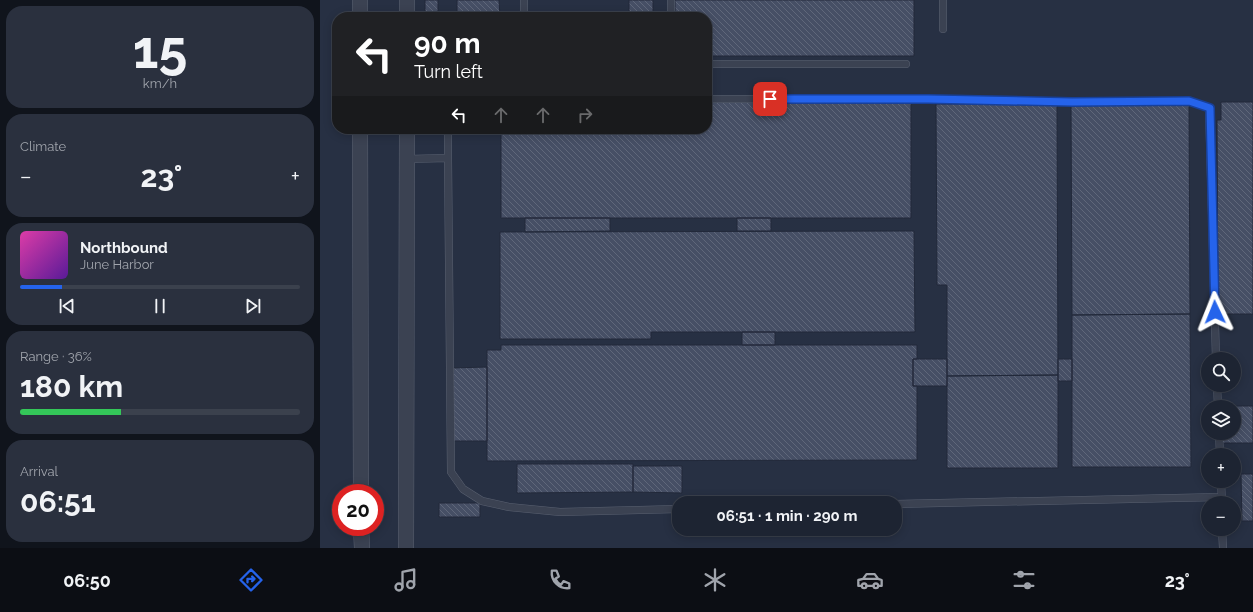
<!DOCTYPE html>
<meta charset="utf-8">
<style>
:root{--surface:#1d2432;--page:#2a303e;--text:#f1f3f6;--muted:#a0a4ac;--line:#3b414d;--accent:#2563eb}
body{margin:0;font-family:Raleway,sans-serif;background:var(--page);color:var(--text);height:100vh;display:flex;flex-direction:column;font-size:15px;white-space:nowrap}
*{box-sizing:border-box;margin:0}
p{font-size:13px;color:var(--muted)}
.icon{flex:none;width:22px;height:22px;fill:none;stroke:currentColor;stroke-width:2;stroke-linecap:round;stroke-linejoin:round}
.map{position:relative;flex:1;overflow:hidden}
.drawer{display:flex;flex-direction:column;gap:6px;padding:6px;background:#10141c;width:320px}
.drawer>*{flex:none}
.hud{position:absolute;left:12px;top:12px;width:380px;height:122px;border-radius:16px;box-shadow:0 2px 10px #0003,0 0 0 1px var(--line);background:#202124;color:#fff;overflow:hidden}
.tools{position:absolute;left:881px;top:352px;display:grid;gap:8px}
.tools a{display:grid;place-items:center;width:40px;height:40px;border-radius:50%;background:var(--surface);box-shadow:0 2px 10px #0003,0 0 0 1px var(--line);font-size:20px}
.speed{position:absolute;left:12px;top:484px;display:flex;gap:8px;font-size:20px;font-weight:700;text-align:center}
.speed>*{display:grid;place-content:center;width:52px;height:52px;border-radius:50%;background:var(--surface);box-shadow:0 2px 10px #0003,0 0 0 1px var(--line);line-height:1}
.speed .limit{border:6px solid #d22;background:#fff;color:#111}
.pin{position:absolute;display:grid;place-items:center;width:34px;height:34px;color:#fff;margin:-17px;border-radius:8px;box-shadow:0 2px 6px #0006}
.me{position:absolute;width:44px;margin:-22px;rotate:358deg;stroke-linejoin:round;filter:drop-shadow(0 0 3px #0008)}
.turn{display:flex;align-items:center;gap:14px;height:84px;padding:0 16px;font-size:18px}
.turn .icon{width:52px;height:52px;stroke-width:2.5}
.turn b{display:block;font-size:28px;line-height:34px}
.lanes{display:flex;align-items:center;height:38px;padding:0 16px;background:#0003;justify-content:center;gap:20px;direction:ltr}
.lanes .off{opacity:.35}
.big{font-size:30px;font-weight:700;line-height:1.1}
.drawer .widget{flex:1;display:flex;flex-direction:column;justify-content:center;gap:6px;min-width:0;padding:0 14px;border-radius:16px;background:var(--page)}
.drawer .dial{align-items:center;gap:0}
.dial b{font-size:52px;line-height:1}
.song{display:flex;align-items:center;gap:12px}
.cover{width:48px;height:48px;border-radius:6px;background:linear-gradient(135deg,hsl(320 70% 55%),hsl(270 70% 35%))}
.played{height:4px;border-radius:2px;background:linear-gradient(90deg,var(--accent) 15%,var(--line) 15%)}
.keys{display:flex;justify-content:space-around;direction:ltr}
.heat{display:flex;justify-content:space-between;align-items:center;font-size:22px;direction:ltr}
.charge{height:6px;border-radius:3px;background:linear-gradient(90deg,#34c759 36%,var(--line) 0)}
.trip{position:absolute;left:352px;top:496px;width:230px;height:40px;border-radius:16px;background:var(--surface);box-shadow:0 2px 10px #0003,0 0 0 1px var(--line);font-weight:700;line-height:40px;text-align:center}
.dock{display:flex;height:64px;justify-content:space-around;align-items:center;background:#0c0e14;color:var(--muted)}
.dock .icon{width:28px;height:28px}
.dock .selected{color:var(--accent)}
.dock b{font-size:18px;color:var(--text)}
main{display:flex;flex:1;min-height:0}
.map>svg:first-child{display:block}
.building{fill:url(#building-back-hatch);stroke:#22293a}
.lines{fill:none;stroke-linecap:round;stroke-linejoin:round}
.lane-casing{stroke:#596070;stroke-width:8}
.street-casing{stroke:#596070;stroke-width:16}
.lane{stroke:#3b4252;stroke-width:7}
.street{stroke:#3b4252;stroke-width:15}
.route-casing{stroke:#184099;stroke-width:10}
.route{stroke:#2563eb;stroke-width:7}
</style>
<main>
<section class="drawer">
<div class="widget dial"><b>15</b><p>km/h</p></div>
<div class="widget"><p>Climate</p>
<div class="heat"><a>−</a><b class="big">23°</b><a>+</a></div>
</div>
<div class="widget">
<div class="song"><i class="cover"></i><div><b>Northbound</b><p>June Harbor</p></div></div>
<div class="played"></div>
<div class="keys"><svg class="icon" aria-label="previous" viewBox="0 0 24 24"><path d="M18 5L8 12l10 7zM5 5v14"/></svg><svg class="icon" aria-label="pause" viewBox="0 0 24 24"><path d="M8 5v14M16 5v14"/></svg><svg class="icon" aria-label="next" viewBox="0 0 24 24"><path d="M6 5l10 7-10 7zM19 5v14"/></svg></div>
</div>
<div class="widget"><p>Range · 36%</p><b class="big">180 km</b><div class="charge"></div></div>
<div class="widget"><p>Arrival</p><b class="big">06:51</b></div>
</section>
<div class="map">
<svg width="933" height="548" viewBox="0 0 933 548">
<defs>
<pattern id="building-back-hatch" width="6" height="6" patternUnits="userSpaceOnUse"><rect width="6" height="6" fill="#464f65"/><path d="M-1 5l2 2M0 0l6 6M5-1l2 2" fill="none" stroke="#5f677a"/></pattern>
</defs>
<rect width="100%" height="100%" fill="#273043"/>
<path class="building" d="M105 0H118V17H105Z
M137 0H179L180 17H137Z
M309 0H333V17H309Z
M355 0H594V56H387V17H355Z
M591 100V218H181V129H387V101Z
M901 102H933V314H898L897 120H901Z
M751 103H869L870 314 752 315Z
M616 104H737L738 375 627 376V285H617Z
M205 218H290V231L205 232Z
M417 218H451V231H417Z
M594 231 595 332H331V339H180V232Z
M870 314 871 467H752V315Z
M422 332H455V345H422Z
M181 345H597V359H593V386H597V460L167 461V350H181Z
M593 359H627V386H593Z
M738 359H752V381H738Z
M167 367V441H131V368Z
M738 375V468H627V376Z
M901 406H933V443H902V433H914V407H901Z
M197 464H313V492L197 493Z
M313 466H362V493L313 492Z
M921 474H933V521H922Z
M119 503H160V517H119Z"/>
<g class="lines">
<g class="lane-casing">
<path id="lane" d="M204 17V0
M351 17V0
M623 29V0
M387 64H586
M387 99H608L752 102 869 101 889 108 896 359
M128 158 131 472 143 489 162 501 189 507 240 512 359 509
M87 159 128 158V129
M897 385 898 407
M899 433 900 455
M901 481 902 503
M575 504 901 497
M902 529 903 548"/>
</g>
<g class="street-casing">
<path id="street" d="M40 0V17
M87 17V0
M40 129 41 493
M41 527 42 548
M86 548 87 129"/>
</g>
<use href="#lane" class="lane"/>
<use href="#street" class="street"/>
</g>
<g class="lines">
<g class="route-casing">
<path id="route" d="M450 99H608L752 102 869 101 890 108 895 312"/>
</g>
<use href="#route" class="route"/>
</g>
</svg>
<div class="tools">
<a><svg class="icon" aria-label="search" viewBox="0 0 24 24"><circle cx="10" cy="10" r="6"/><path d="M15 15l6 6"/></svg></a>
<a><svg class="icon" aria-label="layers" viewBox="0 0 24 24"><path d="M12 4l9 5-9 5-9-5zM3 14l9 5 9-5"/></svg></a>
<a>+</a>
<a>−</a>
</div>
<div class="speed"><div class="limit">20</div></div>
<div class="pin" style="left:450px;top:99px;background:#d93025"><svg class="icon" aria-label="arrive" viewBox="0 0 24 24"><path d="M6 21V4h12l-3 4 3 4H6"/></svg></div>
<svg class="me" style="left:895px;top:312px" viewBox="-20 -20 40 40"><path d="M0-17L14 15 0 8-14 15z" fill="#2563eb" stroke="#fff" stroke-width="4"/></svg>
<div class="trip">06:51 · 1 min · 290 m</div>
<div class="hud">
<div class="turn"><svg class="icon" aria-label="left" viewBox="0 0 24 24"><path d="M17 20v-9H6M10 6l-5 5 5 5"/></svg><div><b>90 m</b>Turn left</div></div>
<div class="lanes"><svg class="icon" aria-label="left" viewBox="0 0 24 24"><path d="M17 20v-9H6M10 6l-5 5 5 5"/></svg><svg class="icon off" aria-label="ahead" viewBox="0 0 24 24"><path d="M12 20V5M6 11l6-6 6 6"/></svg><svg class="icon off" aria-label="ahead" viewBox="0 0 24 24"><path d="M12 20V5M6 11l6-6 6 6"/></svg><svg class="icon off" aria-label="right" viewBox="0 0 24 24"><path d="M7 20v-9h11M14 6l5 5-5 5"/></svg></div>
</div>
</div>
</main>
<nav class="dock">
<b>06:50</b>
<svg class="icon selected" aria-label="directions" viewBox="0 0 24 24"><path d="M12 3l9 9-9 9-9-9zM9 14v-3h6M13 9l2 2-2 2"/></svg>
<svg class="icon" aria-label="music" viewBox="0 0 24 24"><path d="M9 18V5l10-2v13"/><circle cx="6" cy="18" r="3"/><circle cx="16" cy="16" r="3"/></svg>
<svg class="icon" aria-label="phone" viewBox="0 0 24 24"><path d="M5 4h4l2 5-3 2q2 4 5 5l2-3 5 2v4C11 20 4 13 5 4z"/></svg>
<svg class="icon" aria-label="climate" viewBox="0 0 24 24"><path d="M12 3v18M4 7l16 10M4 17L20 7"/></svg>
<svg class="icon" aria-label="car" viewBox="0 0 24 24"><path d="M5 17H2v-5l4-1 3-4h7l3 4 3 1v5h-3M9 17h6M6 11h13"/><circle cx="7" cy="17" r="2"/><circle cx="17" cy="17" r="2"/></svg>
<svg class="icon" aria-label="filters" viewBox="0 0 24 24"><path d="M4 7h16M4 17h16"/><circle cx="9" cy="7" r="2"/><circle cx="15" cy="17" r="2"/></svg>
<b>23°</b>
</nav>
